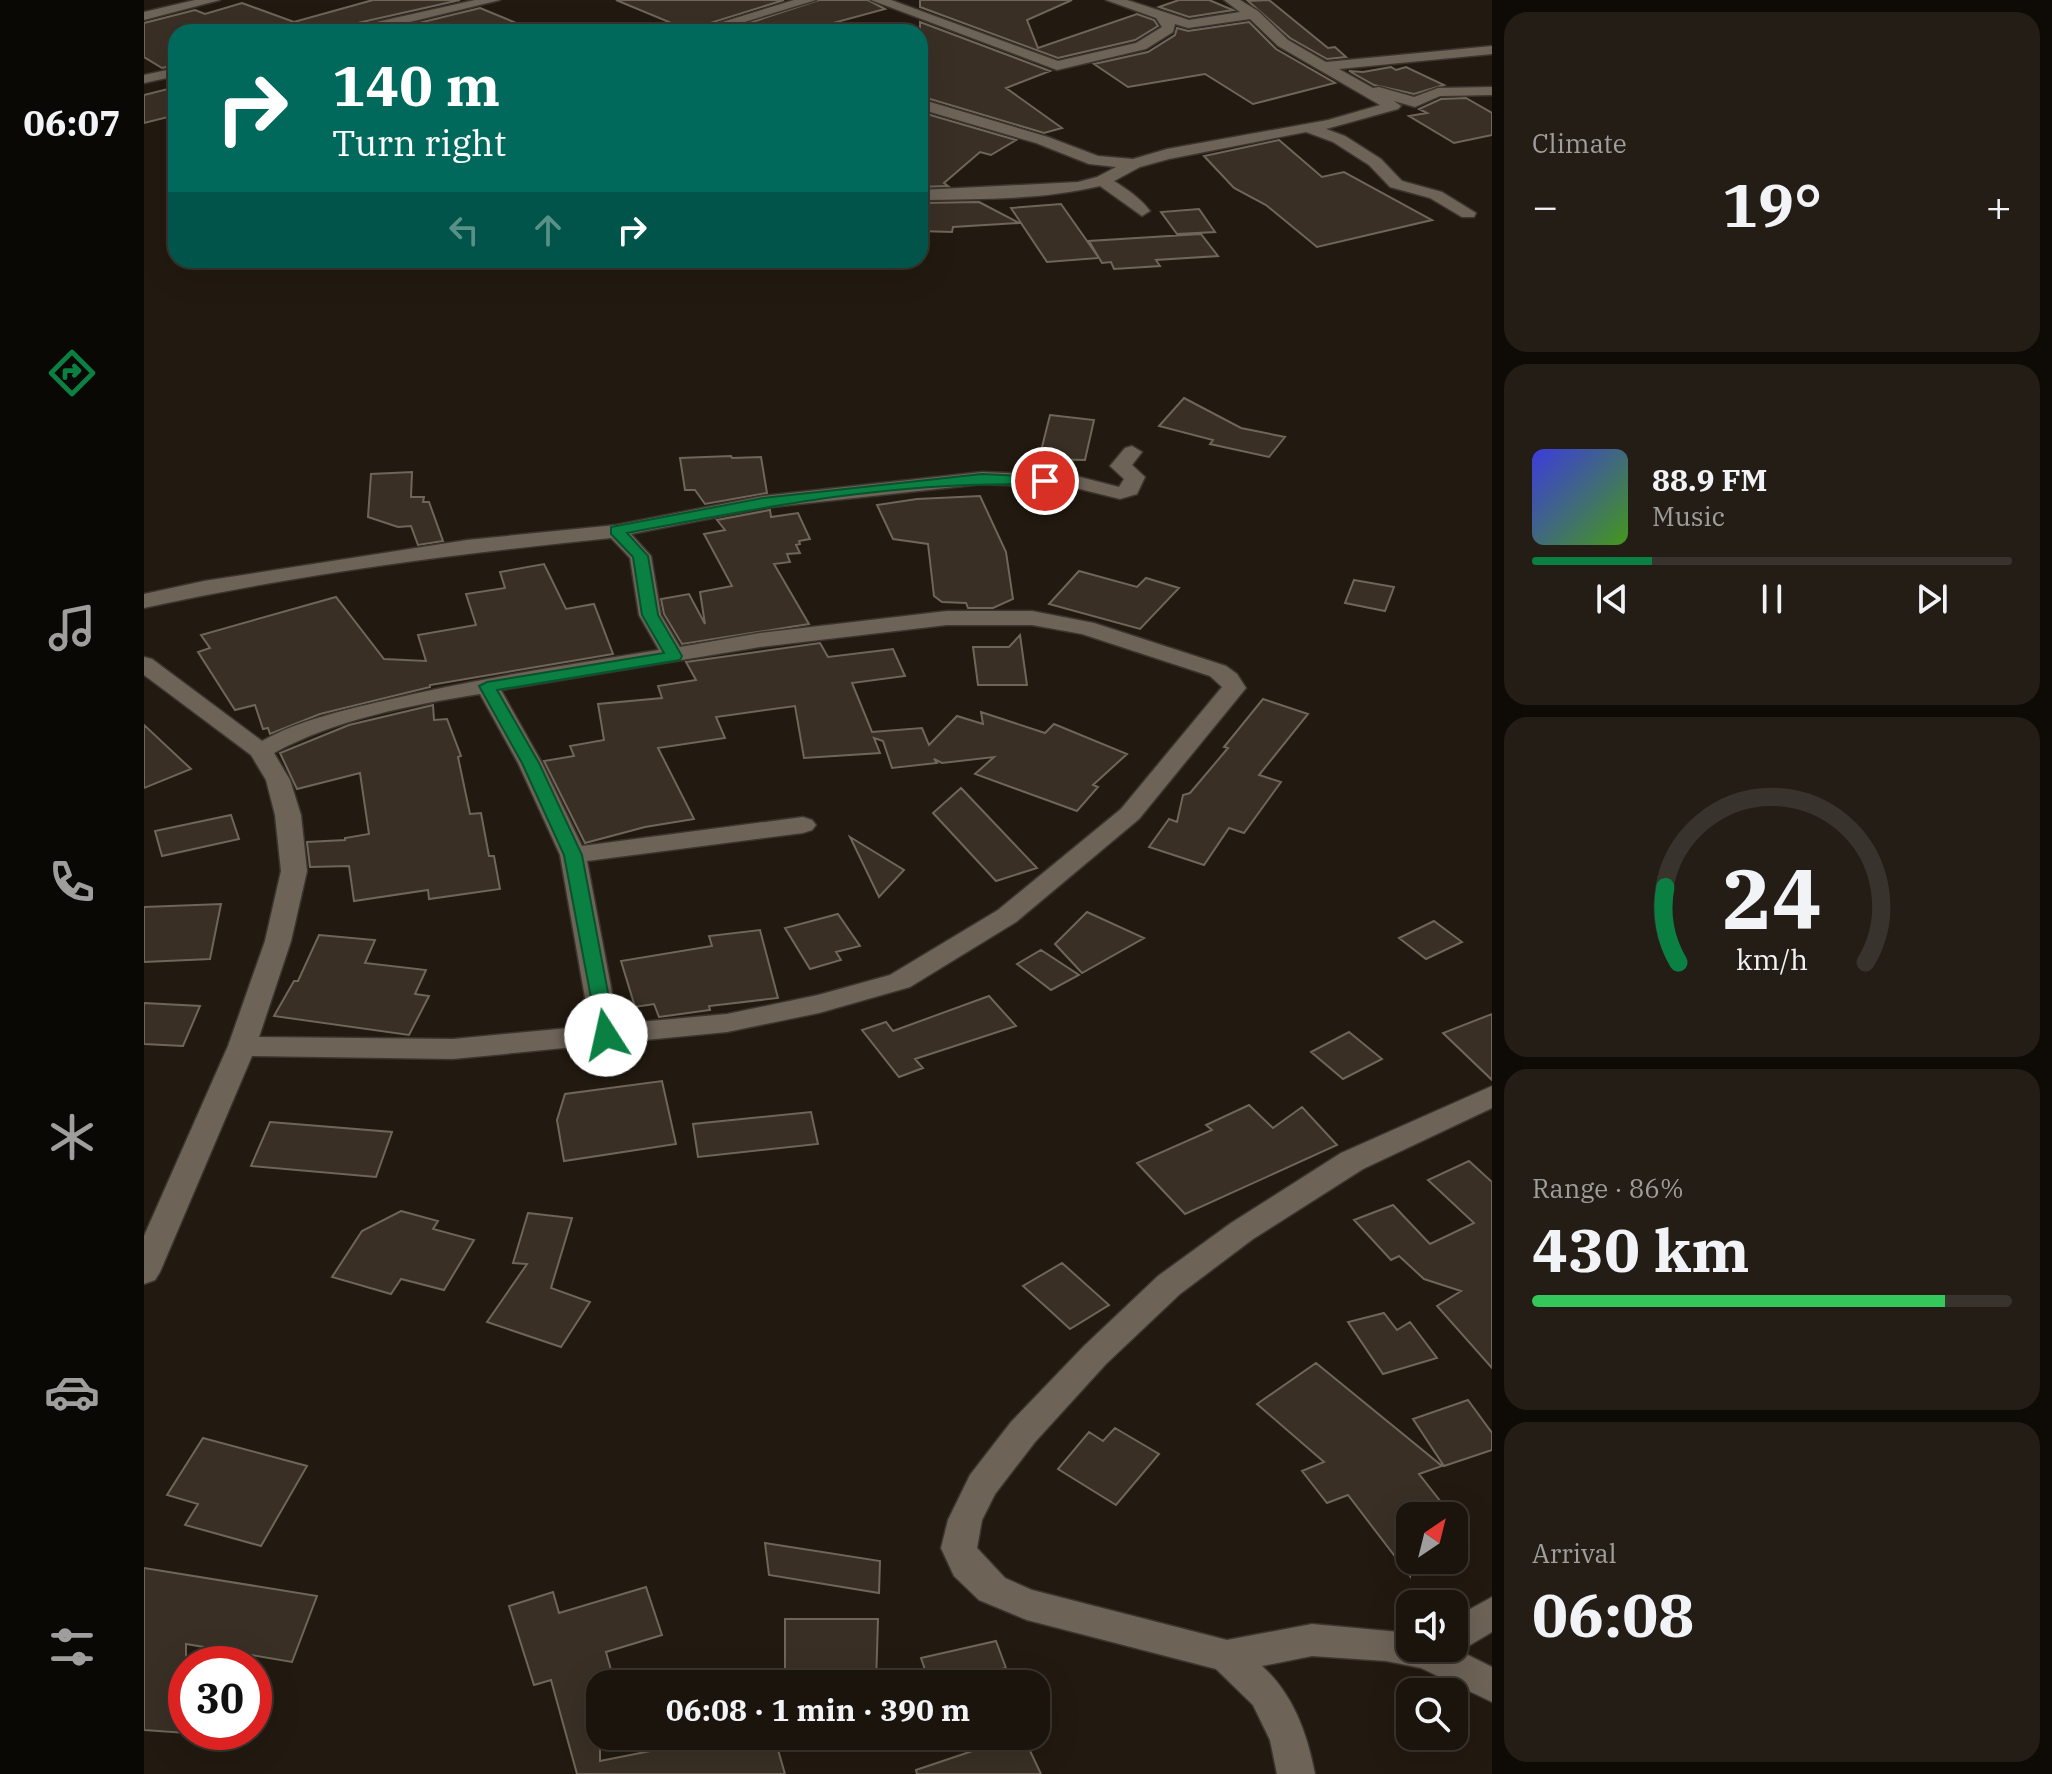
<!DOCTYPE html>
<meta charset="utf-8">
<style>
:root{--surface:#1a140c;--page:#231d15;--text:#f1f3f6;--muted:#9f9e9d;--line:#38332d;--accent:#0b8043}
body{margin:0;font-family:"IBM Plex Serif",serif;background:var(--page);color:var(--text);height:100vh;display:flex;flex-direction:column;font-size:30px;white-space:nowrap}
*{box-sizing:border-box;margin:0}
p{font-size:26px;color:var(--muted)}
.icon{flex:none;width:44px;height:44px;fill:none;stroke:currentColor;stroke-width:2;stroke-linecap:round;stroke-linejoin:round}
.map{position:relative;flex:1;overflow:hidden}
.drawer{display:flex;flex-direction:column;gap:12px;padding:12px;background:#0e0b07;width:560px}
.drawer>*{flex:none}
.top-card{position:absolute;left:24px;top:24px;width:760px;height:244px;border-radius:24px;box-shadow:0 8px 32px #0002,0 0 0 2px var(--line);background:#00695c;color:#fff;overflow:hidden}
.needle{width:52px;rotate:35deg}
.controls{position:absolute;left:1252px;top:1502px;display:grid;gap:16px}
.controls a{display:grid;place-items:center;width:72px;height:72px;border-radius:16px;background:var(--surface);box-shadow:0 8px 32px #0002,0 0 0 2px var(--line);font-size:40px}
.speed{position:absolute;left:24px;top:1646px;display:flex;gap:16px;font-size:40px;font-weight:700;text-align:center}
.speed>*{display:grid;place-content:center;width:104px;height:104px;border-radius:50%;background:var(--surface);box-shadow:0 8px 32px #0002,0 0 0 2px var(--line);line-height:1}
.speed .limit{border:12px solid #d22;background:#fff;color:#111}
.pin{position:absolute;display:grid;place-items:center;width:68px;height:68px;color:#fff;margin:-34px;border:4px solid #fff;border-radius:50%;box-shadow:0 2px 8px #0007}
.me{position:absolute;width:88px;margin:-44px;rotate:350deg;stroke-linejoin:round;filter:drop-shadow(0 0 6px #0008)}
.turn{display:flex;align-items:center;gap:28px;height:168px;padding:0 32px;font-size:36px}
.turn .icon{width:104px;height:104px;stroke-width:2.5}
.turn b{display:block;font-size:56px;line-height:68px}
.lanes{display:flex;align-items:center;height:76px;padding:0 32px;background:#0003;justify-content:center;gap:40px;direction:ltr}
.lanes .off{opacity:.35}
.big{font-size:60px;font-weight:800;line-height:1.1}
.drawer .card{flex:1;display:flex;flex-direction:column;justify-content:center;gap:12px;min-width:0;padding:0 28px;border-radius:24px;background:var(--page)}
.drawer .dial{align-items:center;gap:0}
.dial svg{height:208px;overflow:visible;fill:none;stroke:var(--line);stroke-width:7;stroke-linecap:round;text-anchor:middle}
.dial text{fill:var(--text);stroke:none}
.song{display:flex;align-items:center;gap:24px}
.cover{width:96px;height:96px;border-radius:12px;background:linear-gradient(135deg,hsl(240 70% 55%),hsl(100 70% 35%))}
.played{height:8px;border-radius:4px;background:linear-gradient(90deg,var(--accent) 25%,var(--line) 25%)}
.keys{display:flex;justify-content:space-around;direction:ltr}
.heat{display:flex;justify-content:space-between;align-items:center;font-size:44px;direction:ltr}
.charge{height:12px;border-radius:6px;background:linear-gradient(90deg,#34c759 86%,var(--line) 0)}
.trip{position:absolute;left:442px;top:1670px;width:464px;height:80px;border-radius:24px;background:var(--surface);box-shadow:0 8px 32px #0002,0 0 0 2px var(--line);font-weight:800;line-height:80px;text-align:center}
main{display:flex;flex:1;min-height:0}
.dock{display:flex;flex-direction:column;width:144px;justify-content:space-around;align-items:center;background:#0a0805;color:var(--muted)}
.dock .icon{width:56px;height:56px}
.dock .active{color:var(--accent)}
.dock b{font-size:36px;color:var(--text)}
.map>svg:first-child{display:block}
.building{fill:#392f25;stroke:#6f6559;stroke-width:2}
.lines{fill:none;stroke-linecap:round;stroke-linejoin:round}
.street-casing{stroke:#3b3530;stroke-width:3}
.street{fill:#6d6357;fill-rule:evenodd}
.route{fill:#0b8043;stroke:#07532c;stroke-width:2}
</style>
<main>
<nav class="dock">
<b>06:07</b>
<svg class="icon active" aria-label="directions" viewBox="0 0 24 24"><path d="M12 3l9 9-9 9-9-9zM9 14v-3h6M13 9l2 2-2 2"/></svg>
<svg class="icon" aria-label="music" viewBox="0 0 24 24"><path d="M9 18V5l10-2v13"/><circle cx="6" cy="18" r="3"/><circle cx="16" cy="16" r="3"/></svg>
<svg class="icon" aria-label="phone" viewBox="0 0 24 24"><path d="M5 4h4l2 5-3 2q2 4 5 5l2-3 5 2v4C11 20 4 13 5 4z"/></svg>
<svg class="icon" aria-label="climate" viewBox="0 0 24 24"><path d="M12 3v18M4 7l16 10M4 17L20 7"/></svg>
<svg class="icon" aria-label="car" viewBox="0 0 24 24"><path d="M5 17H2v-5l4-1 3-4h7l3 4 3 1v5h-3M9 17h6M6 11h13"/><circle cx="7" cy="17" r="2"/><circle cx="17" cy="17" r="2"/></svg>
<svg class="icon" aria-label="filters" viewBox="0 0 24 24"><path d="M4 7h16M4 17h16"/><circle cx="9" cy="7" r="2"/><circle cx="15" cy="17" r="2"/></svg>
</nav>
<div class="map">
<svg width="1348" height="1774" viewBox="0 0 1348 1774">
<rect width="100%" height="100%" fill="#221a10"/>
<path class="building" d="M229 0H316L205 25 196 32H32V65L18 68 0 57V23L51 10 61 14 98 3 150 22Z
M472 0H640L544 30Z
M675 0H724L741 9 656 32H578Z
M776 0H928L883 20 894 48 993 14 1010 20 1014 26 991 40 914 58 776 7Z
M1035 0H1065L1089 10 1045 17 1015 7Z
M1125 0 1184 48 1191 47 1202 57 1183 59 1146 38 1104 1Z
M336 8 394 32H238Z
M776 22 906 71 862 88 918 128 900 133 776 96Z
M1105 22 1132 49 1191 83 1109 104 1061 74 984 87 950 64 1004 52 1031 35 1033 28 1044 31Z
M1247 67 1252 70 1262 67 1300 85 1270 94 1230 85 1205 71 1219 72Z
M32 87V115L0 123V95Z
M1322 98 1348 113V135L1310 143 1265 116 1283 113 1275 109 1297 99Z
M776 112 872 140 847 155 836 152 800 183 804 186 776 187Z
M1135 140 1178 177 1200 172 1288 220 1173 247 1122 205 1090 188 1060 156Z
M835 202 875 223 809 227 808 232 776 231V203Z
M917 204 955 258 903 262 867 208Z
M1055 209 1071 232 1033 234 1017 212Z
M1057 234 1074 256 1012 260 1016 266 970 269 967 262 958 263 945 241Z
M1040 398 1097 428 1141 437 1125 457 1066 444 1069 440 1015 426Z
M906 415 950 420 941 460 895 459Z
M587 456 588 458 617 457 623 493 561 504 551 490H541L536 458Z
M268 472 267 497H280L279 502H285L299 541 274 545 267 526 254 527 224 517 227 474Z
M836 496 862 552 869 599 849 608H824L822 603 798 602 790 596 784 544 749 539 733 505 773 499Z
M626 510 627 517 654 513 666 539 655 541 656 544 652 545 656 553 643 554 646 562 630 564 665 624 538 644 520 614 517 599 545 594 561 624 556 592 588 586 560 534 581 530 573 520Z
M400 564 422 609 450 604 469 654 286 685V687L176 714 126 734 124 728 119 729 111 705 91 710 54 652 66 648 57 635 192 597 240 659 282 661 274 635 332 625 322 594 361 588 356 572Z
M935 571 993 587 1002 578 1035 588 996 629 905 604Z
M1210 580 1250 587 1241 611 1201 603Z
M876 635 883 685H834L829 647H865Z
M676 643 684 657 749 649 761 676 708 683 728 732 778 728 785 745 813 716 839 724 837 712 901 733 910 724 983 754 949 785 954 787 933 811 831 774 850 757 798 763 790 759 793 763 748 768 739 741 730 738 736 753 660 758 651 706 572 717 581 738 514 748 550 819 501 827 441 843 400 761 430 756 426 746 460 740 454 704 518 698 514 686 552 680 542 662Z
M1119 699 1164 714 1115 775 1137 782 1100 833 1085 828 1060 865 1005 847 1025 819 1033 822 1039 795 1046 793 1084 748 1080 747Z
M289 705 290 720 303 719 317 756 314 757 326 814 337 813 345 856H350L356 889 285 899 284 890 210 901 205 866 166 867 163 842 201 840V838L225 834 216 773 153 789 136 753 205 725Z
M0 725 47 769 0 788Z
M817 788 893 868 852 881 789 813Z
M87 815 95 839 18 856 11 831Z
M706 837 760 870 735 897Z
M77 904 66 959 0 962V907Z
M943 912 1000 938 938 973 911 944Z
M694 914 716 946 692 952 697 960 666 969 641 928Z
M1290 921 1318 942 1282 959 1255 938Z
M616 930 634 998 565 1006 566 1010 515 1017 510 1004 491 1007 477 961 568 946 565 936Z
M175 935 231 940 221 963 282 970 271 994 285 996 265 1035 130 1016 150 981H154Z
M897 950 935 975 907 990 873 964Z
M845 996 872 1026 771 1059 779 1068 755 1077 718 1030 742 1022 749 1031Z
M0 1003 56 1006 39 1046 0 1044Z
M1348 1014V1080L1299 1033Z
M1205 1032 1238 1059 1199 1079 1167 1052Z
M518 1081 532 1144 420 1161 413 1120 421 1094Z
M1105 1105 1129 1128 1158 1107 1193 1145 1041 1214 993 1163 1068 1130 1062 1125Z
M667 1112 674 1144 554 1157 549 1124Z
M126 1122 248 1132 232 1177 107 1166Z
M1325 1161 1348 1182V1368L1293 1306 1317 1291 1280 1279 1255 1256 1247 1260 1210 1220 1249 1205 1286 1244 1330 1223 1284 1180Z
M257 1211 294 1221 289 1229 330 1240 300 1290 257 1279 247 1294 188 1277 218 1231Z
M384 1213 428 1218 407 1288 446 1302 417 1347 343 1322 383 1264 369 1263Z
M918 1263 965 1305 926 1329 879 1286Z
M1240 1313 1253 1330 1266 1322 1293 1358 1239 1374 1204 1322Z
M1172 1363 1298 1466 1275 1474 1308 1516H1266V1576L1204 1495 1183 1503 1158 1471 1180 1462 1113 1404Z
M1324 1400 1348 1433V1450L1300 1466 1269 1419Z
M971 1428 1015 1454 972 1505 914 1469 945 1432 959 1441Z
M59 1438 163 1466 117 1546 41 1525 54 1504 23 1495Z
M621 1543 736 1561 735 1593 625 1575Z
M0 1568 173 1596 148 1662 42 1644V1733L0 1730Z
M502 1587 518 1635 462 1652 471 1684H456V1761L582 1736H630L641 1774H433L407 1680 390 1685 365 1606 409 1592 415 1613Z
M641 1619H734L732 1684H641Z
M852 1641 862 1668 786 1684 777 1658Z
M873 1736H879L897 1774H773L772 1770Z"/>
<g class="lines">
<g class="street-casing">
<path id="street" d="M51 0H76L0 20V12Z
M331 0H356L225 32H199L206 28Z
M650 0H672L568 32H546Z
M727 0H747L914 61 992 43 1018 27 1012 18 962 0H983L1045 20 1096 12 1080 0H1096L1114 11 1144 40 1182 62 1348 46V54L1195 69 1229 88 1235 87 1270 97 1294 88 1348 87V95L1296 96 1271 107 1250 101 1257 106 1254 109 1182 129 1201 136 1237 159 1258 181 1298 192 1332 213 1330 217H1318L1286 198 1246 187 1225 165 1189 142 1162 132 1025 159 996 167 970 181C984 190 996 198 1006 211L998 216 956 186C898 200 836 199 776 200V190L934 182 953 177 972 167 945 164 892 143 776 109V99L904 137 954 156 989 159 1023 149 1184 120 1236 105 1134 46 1106 19 1044 28 1031 24 1029 32 1002 49 913 70Z
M32 68V76L0 83V75Z
M988 446 998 452 988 465 1001 477 993 494 976 499 932 488 838 484 619 508 487 534 507 556 517 615 536 647 616 633 803 611H888L950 623 1082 666 1093 674 1102 688 995 819 872 922 766 987 675 1013 583 1032 309 1059 108 1056 16 1272 11 1280 0 1284V1236L84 1046 121 941 137 871 131 815 122 780 107 755 0 675V657L8 659 118 741C156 720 197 711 239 701 330 679 423 665 515 650L495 615 486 558 467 538C310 554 154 574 0 608V594L60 581 323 540 472 525 619 496 838 472 932 476 975 487 980 479 966 466 981 448ZM803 625H888L938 634 1066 676 1078 687 977 809 854 910 746 975 674 995 583 1014 474 1024 443 861 659 833 668 830 672 825 668 820 659 817 438 846 398 763 357 690 616 647ZM336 694 374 763 416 855 446 1026 309 1039 115 1037 147 941 163 871 157 815 146 780 130 753C192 719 267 705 336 694Z
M1348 1086V1108L1219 1169 1109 1239 1036 1294 962 1364 891 1442 851 1494 838 1520 833 1548 861 1578 888 1590 1083 1640 1168 1624 1266 1633V1648H1310V1618L1348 1597V1632L1316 1651 1348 1667V1702L1277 1668 1242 1661 1168 1656 1118 1666C1149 1694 1163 1733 1171 1774H1133L1126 1740 1109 1705 1072 1669 883 1620 835 1600 810 1576 797 1548 804 1520 826 1475 867 1422 940 1346 1014 1276 1087 1223 1197 1153Z"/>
</g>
<use href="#street" class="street"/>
</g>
<path class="route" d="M838 474 901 477 908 481 901 485C761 479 619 507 483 533L504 556 514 615 538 656 536 660 353 690 395 763 438 855 472 1035 462 1041 455 1040 420 855 378 763 335 686 343 682 520 653 498 615 489 557 467 534V527L619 498Z"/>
</svg>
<div class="controls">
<a><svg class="needle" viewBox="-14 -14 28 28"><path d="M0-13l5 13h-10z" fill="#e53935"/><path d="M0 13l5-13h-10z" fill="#9f9e9d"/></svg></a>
<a><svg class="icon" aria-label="sound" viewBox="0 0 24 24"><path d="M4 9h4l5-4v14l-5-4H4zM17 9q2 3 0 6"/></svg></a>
<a><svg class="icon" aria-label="search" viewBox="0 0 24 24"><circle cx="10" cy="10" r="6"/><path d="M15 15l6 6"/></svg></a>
</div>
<div class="speed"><div class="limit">30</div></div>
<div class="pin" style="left:901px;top:481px;background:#d93025"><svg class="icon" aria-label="arrive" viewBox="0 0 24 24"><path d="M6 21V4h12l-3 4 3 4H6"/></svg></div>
<svg class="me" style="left:462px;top:1035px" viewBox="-20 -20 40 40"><circle r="19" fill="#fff"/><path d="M0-13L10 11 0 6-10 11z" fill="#0b8043"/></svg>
<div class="trip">06:08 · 1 min · 390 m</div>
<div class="top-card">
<div class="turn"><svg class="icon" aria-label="right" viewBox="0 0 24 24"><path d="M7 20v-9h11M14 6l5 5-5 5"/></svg><div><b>140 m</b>Turn right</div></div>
<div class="lanes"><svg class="icon off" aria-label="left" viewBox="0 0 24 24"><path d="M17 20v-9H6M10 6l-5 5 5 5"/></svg><svg class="icon off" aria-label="ahead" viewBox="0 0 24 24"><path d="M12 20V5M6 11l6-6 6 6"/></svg><svg class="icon" aria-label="right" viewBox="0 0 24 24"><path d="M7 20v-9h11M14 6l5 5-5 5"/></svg></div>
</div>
</div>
<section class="drawer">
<div class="card"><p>Climate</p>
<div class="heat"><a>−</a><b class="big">19°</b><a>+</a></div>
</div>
<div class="card">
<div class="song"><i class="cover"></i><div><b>88.9 FM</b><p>Music</p></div></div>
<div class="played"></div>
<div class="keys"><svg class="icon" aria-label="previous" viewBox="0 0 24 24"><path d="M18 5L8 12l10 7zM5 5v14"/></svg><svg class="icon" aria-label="pause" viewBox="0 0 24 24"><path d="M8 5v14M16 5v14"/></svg><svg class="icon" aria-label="next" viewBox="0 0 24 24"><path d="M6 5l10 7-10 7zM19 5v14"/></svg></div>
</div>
<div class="card dial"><svg viewBox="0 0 100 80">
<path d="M14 69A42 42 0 1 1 86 69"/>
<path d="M14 69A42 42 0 0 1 9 40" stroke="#0b8043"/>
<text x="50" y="56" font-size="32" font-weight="700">24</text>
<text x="50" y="72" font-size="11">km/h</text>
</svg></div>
<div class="card"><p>Range · 86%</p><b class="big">430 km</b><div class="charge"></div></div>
<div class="card"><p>Arrival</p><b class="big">06:08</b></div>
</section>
</main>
